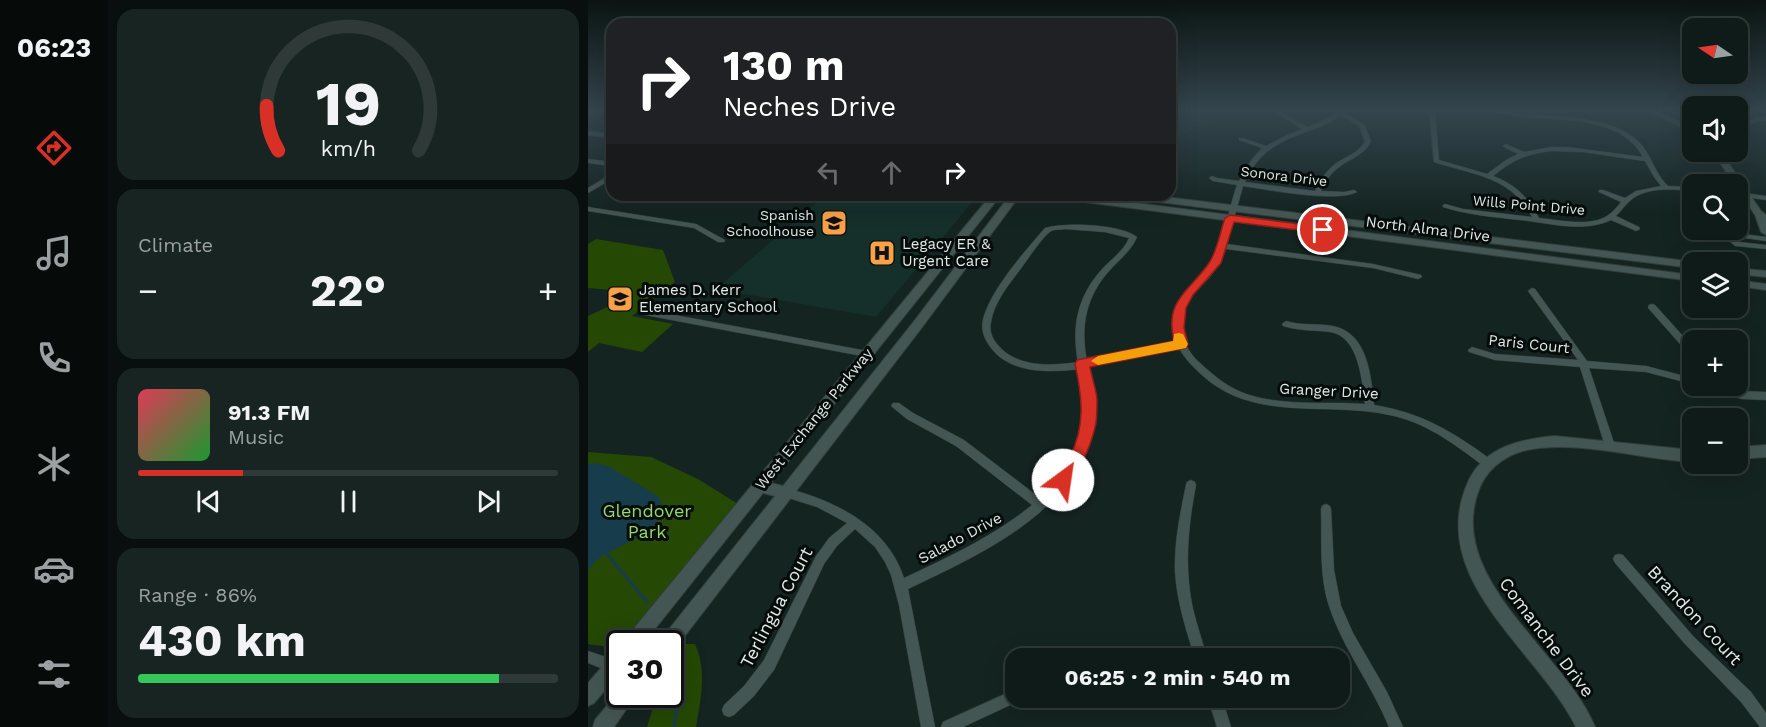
<!DOCTYPE html>
<meta charset="utf-8">
<style>
:root{--surface:#0f1b19;--page:#182422;--text:#f1f3f6;--muted:#9ba1a2;--line:#2f3938;--accent:#d93025}
body{margin:0;font-family:"Work Sans",sans-serif;background:var(--page);color:var(--text);height:100vh;display:flex;flex-direction:column;font-size:22px;white-space:nowrap}
*{box-sizing:border-box;margin:0}
p{font-size:20px;color:var(--muted)}
.icon{flex:none;width:33px;height:33px;fill:none;stroke:currentColor;stroke-width:2;stroke-linecap:round;stroke-linejoin:round}
.map{position:relative;flex:1;overflow:hidden}
.panel{display:flex;flex-direction:column;gap:9px;padding:9px;background:#080f0e;width:480px}
.panel>*{flex:none}
.hud{position:absolute;left:18px;top:18px;width:570px;height:183px;border-radius:18px;box-shadow:0 6px 24px #0002,0 0 0 2px var(--line);background:#202124;color:#fff;overflow:hidden}
.needle{width:39px;rotate:283deg}
.tools{position:absolute;left:1094px;top:18px;display:grid;gap:12px}
.tools a{display:grid;place-items:center;width:66px;height:66px;border-radius:12px;background:var(--surface);box-shadow:0 6px 24px #0002,0 0 0 2px var(--line);font-size:30px}
.speed{position:absolute;left:18px;top:630px;display:flex;gap:12px;font-size:30px;font-weight:700;text-align:center}
.speed>*{display:grid;place-content:center;width:78px;height:78px;border-radius:50%;background:var(--surface);box-shadow:0 6px 24px #0002,0 0 0 2px var(--line);line-height:1}
.speed .limit{border:3px solid #111;border-radius:9px;background:#fff;color:#111}
.pin{position:absolute;display:grid;place-items:center;width:51px;height:51px;color:#fff;margin:-26px;border:3px solid #fff;border-radius:50%;box-shadow:0 2px 6px #0007}
.me{position:absolute;width:66px;margin:-33px;rotate:31deg;stroke-linejoin:round;filter:drop-shadow(0 0 4px #0008)}
.turn{display:flex;align-items:center;gap:21px;height:126px;padding:0 18px;font-size:27px}
.turn .icon{width:78px;height:78px;stroke-width:2.5}
.turn b{display:block;font-size:42px;line-height:51px}
.lanes{display:flex;align-items:center;height:57px;padding:0 18px;background:#0003;justify-content:center;gap:30px;direction:ltr}
.lanes .off{opacity:.35}
.big{font-size:45px;font-weight:700;line-height:1.1}
.panel .tile{flex:1;display:flex;flex-direction:column;justify-content:center;gap:9px;min-width:0;padding:0 21px;border-radius:18px;background:var(--page)}
.panel .dial{align-items:center;gap:0}
.dial svg{height:156px;overflow:visible;fill:none;stroke:var(--line);stroke-width:7;stroke-linecap:round;text-anchor:middle}
.dial text{fill:var(--text);stroke:none}
.song{display:flex;align-items:center;gap:18px}
.cover{width:72px;height:72px;border-radius:9px;background:linear-gradient(135deg,hsl(350 70% 55%),hsl(130 70% 35%))}
.played{height:6px;border-radius:3px;background:linear-gradient(90deg,var(--accent) 25%,var(--line) 25%)}
.keys{display:flex;justify-content:space-around;direction:ltr}
.heat{display:flex;justify-content:space-between;align-items:center;font-size:33px;direction:ltr}
.charge{height:9px;border-radius:4px;background:linear-gradient(90deg,#34c759 86%,var(--line) 0)}
.trip{position:absolute;left:417px;top:648px;width:345px;height:60px;border-radius:18px;background:var(--surface);box-shadow:0 6px 24px #0002,0 0 0 2px var(--line);font-weight:700;line-height:60px;text-align:center}
main{display:flex;flex:1;min-height:0}
.tab-bar{display:flex;flex-direction:column;width:108px;justify-content:space-around;align-items:center;background:#060b0a;color:var(--muted)}
.tab-bar .icon{width:42px;height:42px}
.tab-bar .current{color:var(--accent)}
.tab-bar b{font-size:27px;color:var(--text)}
.map>svg:first-child{display:block}
.built{fill:#152f2b}
.green{fill:#254804}
.water{fill:#173d4d}
.lines{fill:none;stroke-linecap:round;stroke-linejoin:round}
.stream{stroke:#173d4d;stroke-width:3}
.street-casing{stroke:#323e3c;stroke-width:1}
.secondary-casing{stroke:#323e3c;stroke-width:2}
.street{fill:#445653;fill-rule:evenodd}
.secondary{fill:#445653;fill-rule:evenodd}
.route{fill:#d93025;stroke:#8d1f18;stroke-width:1.5}
.slow{fill:#f59e0b}
.labels{text-anchor:middle;dominant-baseline:central;stroke-width:6;stroke-linejoin:round;paint-order:stroke}
.far-street-label{font-size:14px;fill:#e0ebe8;stroke:#050c0a}
.far-poi-label{font-size:14px;fill:#e0ebe8;stroke:#050c0a;text-anchor:end}
.street-label{font-size:15px;fill:#e0ebe8;stroke:#050c0a}
.poi-label{font-size:15px;fill:#e0ebe8;stroke:#050c0a;text-anchor:start}
.near-park-label{font-size:18px;fill:#96d869;stroke:#050c0a}
.near-street-label{font-size:18px;fill:#e0ebe8;stroke:#050c0a}
</style>
<main>
<nav class="tab-bar">
<b>06:23</b>
<svg class="icon current" aria-label="directions" viewBox="0 0 24 24"><path d="M12 3l9 9-9 9-9-9zM9 14v-3h6M13 9l2 2-2 2"/></svg>
<svg class="icon" aria-label="music" viewBox="0 0 24 24"><path d="M9 18V5l10-2v13"/><circle cx="6" cy="18" r="3"/><circle cx="16" cy="16" r="3"/></svg>
<svg class="icon" aria-label="phone" viewBox="0 0 24 24"><path d="M5 4h4l2 5-3 2q2 4 5 5l2-3 5 2v4C11 20 4 13 5 4z"/></svg>
<svg class="icon" aria-label="climate" viewBox="0 0 24 24"><path d="M12 3v18M4 7l16 10M4 17L20 7"/></svg>
<svg class="icon" aria-label="car" viewBox="0 0 24 24"><path d="M5 17H2v-5l4-1 3-4h7l3 4 3 1v5h-3M9 17h6M6 11h13"/><circle cx="7" cy="17" r="2"/><circle cx="17" cy="17" r="2"/></svg>
<svg class="icon" aria-label="filters" viewBox="0 0 24 24"><path d="M4 7h16M4 17h16"/><circle cx="9" cy="7" r="2"/><circle cx="15" cy="17" r="2"/></svg>
</nav>
<section class="panel">
<div class="tile dial"><svg viewBox="0 0 100 80">
<path d="M14 69A42 42 0 1 1 86 69"/>
<path d="M14 69A42 42 0 0 1 8 46" stroke="#d93025"/>
<text x="50" y="56" font-size="32" font-weight="700">19</text>
<text x="50" y="72" font-size="11">km/h</text>
</svg></div>
<div class="tile"><p>Climate</p>
<div class="heat"><a>−</a><b class="big">22°</b><a>+</a></div>
</div>
<div class="tile">
<div class="song"><i class="cover"></i><div><b>91.3 FM</b><p>Music</p></div></div>
<div class="played"></div>
<div class="keys"><svg class="icon" aria-label="previous" viewBox="0 0 24 24"><path d="M18 5L8 12l10 7zM5 5v14"/></svg><svg class="icon" aria-label="pause" viewBox="0 0 24 24"><path d="M8 5v14M16 5v14"/></svg><svg class="icon" aria-label="next" viewBox="0 0 24 24"><path d="M6 5l10 7-10 7zM19 5v14"/></svg></div>
</div>
<div class="tile"><p>Range · 86%</p><b class="big">430 km</b><div class="charge"></div></div>
</section>
<div class="map">
<svg width="1178" height="727" viewBox="0 0 1178 727">
<rect width="100%" height="100%" fill="#142421"/>
<path class="built" d="M582 110H638L637 113 585 140 582 146Z
M237 195H390L288 317 128 289Z"/>
<path class="green" d="M8 239 75 250 87 282 44 316 85 324 54 352 11 343 0 352V316L19 307 28 295 23 290 0 288V244Z
M0 452 63 457 110 479 150 504 28 648 0 644Z
M97 644H107C119 670 113 699 108 727H59L69 695 82 694 83 661Z"/>
<path class="water" d="M9 463 22 467 71 497C88 528 27 546 10 559 6 562 3 567 0 570V464Z"/>
<g class="lines">
<path class="stream" d="M19 554 59 602
M86 727 92 687V652"/>
<g class="street-casing">
<path id="street" d="M683 110H690L720 127 744 116 753 110H759L756 113 776 124 783 141C776 156 762 158 750 168 742 174 737 182 733 191L756 192 766 190 769 192C748 203 681 190 655 186L639 244 785 264 833 275 834 277 830 279 785 268 638 249C633 259 629 268 622 277 612 288 599 298 595 313 590 332 598 351 612 363 625 375 637 385 653 392 690 407 738 401 777 404 774 381 771 336 742 332 726 330 711 331 695 326L694 324 698 321C714 326 729 323 745 326 780 333 783 376 786 405 835 413 865 432 905 461L906 464 905 467 901 468 897 467C870 447 841 424 806 416 742 400 667 424 614 375 605 367 597 359 591 348L500 367C504 380 507 394 507 408 507 415 505 423 503 430 487 514 388 556 320 589L347 727H333L311 605 303 575 297 562 287 547 267 529 249 546 236 564 186 670 166 696 146 715 141 717 136 715 134 710 136 705 156 686 176 660 228 556 241 538 259 523 229 507 194 496 193 493 194 490 198 488C248 501 299 526 316 578 361 557 406 536 444 505L368 446 319 419 303 406 305 403H311L325 413 376 440 452 498C477 476 494 445 497 411 499 397 495 382 492 369 460 373 417 374 399 342 394 334 393 325 396 316 405 287 437 251 457 228 478 222 532 224 549 237 543 251 532 259 522 270 498 296 492 326 499 361L588 342C575 298 614 286 629 252 638 232 641 207 649 185L625 181 621 178 624 176 629 178 651 181 664 159 674 148 651 140V138H655L678 146 697 136 714 129ZM753 115 771 126 777 141C770 154 758 156 747 164 738 171 731 181 727 191L657 182C670 153 688 143 718 132 730 128 743 123 753 115ZM477 229 517 232 541 238C536 250 526 257 517 266 490 294 483 325 490 362 463 366 428 368 409 344 404 338 401 330 403 322 406 302 422 283 434 267 440 259 455 236 463 231 467 229 473 230 477 229Z
M841 110H847L851 160 899 174 918 160 930 154 916 147 915 146 918 144 936 152 963 147H979L1055 157C1032 116 975 121 935 117 925 115 912 114 903 110 915 109 928 113 940 114 975 117 1026 116 1052 143 1064 156 1067 174 1080 186L1104 187V191C1085 189 1060 187 1044 199 1038 204 1033 211 1028 216L1051 227 1052 229 1048 231 1023 220C996 233 961 223 932 220 906 217 880 215 855 207V205L857 204 875 209 944 217C923 176 885 175 846 162ZM963 151 995 152 1057 161 1066 177 1073 186 1048 191 1037 198 1015 190H1011V192L1033 202C1029 207 1025 212 1019 216 1002 227 971 220 951 218 940 197 927 184 905 176 925 160 938 154 963 151Z
M1178 117V121H1170L1163 124 1160 122 1167 118Z
M0 159 24 162V166L0 163Z
M24 174V179L0 193V188Z
M1149 192 1178 196V200L1149 196Z
M0 207 108 224 137 240 136 242H130L106 228 0 211Z
M1148 233 1178 237V241L1149 237 1147 238 1152 242 1178 245V249L1147 246 1138 238Z
M944 288 947 289 999 361 1058 366 1104 378V384L1058 372 1001 368 1027 446 1026 449 1022 450 1018 449 992 367 907 360 881 352 880 350 884 347 907 354 990 360 940 291Z
M1064 304 1067 305 1104 346V355L1101 354 1061 309 1060 307 1061 305Z
M55 309 279 351 283 354 279 357 52 314 51 312 52 310Z
M1113 386H1130L1154 391 1178 392V400L1154 399 1115 388Z
M603 480 607 482 608 485C600 527 596 567 605 609 609 626 615 642 619 658H607C598 630 589 602 587 572 586 543 592 514 598 485L599 482Z
M738 504 742 506 743 509 746 570 753 606 765 633 799 692 815 727H801C784 685 755 649 741 606 731 575 734 541 733 509L734 506Z
M1031 554 1035 555 1105 636 1163 692 1178 713V727H1172L1153 702 1097 644 1027 563 1025 559 1027 555Z
M0 651 30 661 32 666 30 671 25 673 0 663Z
M428 689V698H434L433 700 375 727H353L355 722Z
M620 698H634L643 727H629Z"/>
</g>
<g class="secondary-casing">
<path id="secondary" d="M1059 110H1068L1104 128V133Z
M0 131 24 134V138L0 135Z
M1125 152H1133L1173 211 1178 215V235L1173 232 1167 215 1149 188V184H1146Z
M403 195H413L183 483 195 486 327 320 422 195H432L335 326 86 650 82 651V644H72L74 638 187 496 175 493 55 644H36L38 638Z
M461 195H487L1104 275V281L466 198Z
M534 195H561L1107 262H1104V268L539 198Z
M1149 268 1178 271V277L1149 274Z
M1149 280 1178 284V290L1149 286Z
M967 436 1104 450V462C1054 459 993 441 945 449 922 452 901 466 892 487 854 577 976 651 1007 727H988C950 650 837 579 880 482 896 447 932 439 967 436Z
M1178 445V457L1149 459V447Z
M32 651V673L6 703 0 706V683L26 653Z
M32 690V694H49L26 727H5L7 720Z"/>
</g>
<use href="#street" class="street"/>
<use href="#secondary" class="secondary"/>
</g>
<linearGradient id="sky" x2="0" y2="1"><stop stop-color="#0b1412"/><stop offset="0.52" stop-color="#34454e"/><stop offset="1" stop-color="#34454e" stop-opacity="0"/></linearGradient>
<rect width="1178" height="212" fill="url(#sky)"/>
<path class="route" d="M642 215 735 227 740 230 735 233 646 222 633 263 605 295 598 308 596 328 600 344 598 348 502 367C504 378 508 389 509 399 509 407 509 416 508 423 505 438 488 491 469 484L467 480C471 471 477 464 482 456 498 425 494 396 487 364L489 360 586 341C576 300 601 292 621 263 629 252 632 232 637 218Z"/>
<path class="slow" d="M591 333 595 334 600 344 598 348 510 365 503 361 510 356 585 341 586 334Z"/>
<defs>
<g id="school-square" transform="scale(1.35)"><rect x="-9" y="-9" width="18" height="18" rx="4" fill="#f7a14a" stroke="#050c0a"/><path d="M0-5L7-2L0 1L-7-2ZM-4 1L0 2.5L4 1V4Q0 6-4 4Z" fill="#111"/></g>
<g id="hospital-square" transform="scale(1.35)"><rect x="-9" y="-9" width="18" height="18" rx="4" fill="#f7a14a" stroke="#050c0a"/><path d="M-5-5h3v3.5h4V-5h3V5h-3V1.5h-4V5h-3Z" fill="#111"/></g>
</defs>
<g fill-rule="evenodd">
<use href="#school-square" x="246" y="223"/>
<use href="#hospital-square" x="294" y="253"/>
<use href="#school-square" x="32" y="299"/>
</g>
<g class="labels">
<g class="far-street-label">
<text transform="translate(696 176) rotate(7)">Sonora Drive</text>
<text transform="translate(941 205) rotate(5)">Wills Point Drive</text>
</g>
<g class="far-poi-label">
<text x="226" y="215">Spanish<tspan x="226" dy="16">Schoolhouse</tspan></text>
</g>
<g class="street-label">
<text transform="translate(840 229) rotate(7)">North Alma Drive</text>
<text transform="translate(941 344) rotate(6)">Paris Court</text>
<text transform="translate(741 391) rotate(3)">Granger Drive</text>
<text transform="translate(226 419) rotate(-51)">West Exchange Parkway</text>
<text transform="translate(372 538) rotate(-28)">Salado Drive</text>
</g>
<g class="poi-label">
<text x="314" y="244">Legacy ER &amp;<tspan x="314" dy="17">Urgent Care</tspan></text>
<text x="51" y="290">James D. Kerr<tspan x="51" dy="17">Elementary School</tspan></text>
</g>
<g class="near-park-label">
<text x="59" y="510">Glendover<tspan x="59" dy="21">Park</tspan></text>
</g>
<g class="near-street-label">
<text transform="translate(188 607) rotate(-62)">Terlingua Court</text>
<text transform="translate(1107 615) rotate(47)">Brandon Court</text>
<text transform="translate(959 637) rotate(53)">Comanche Drive</text>
</g>
</g>
</svg>
<div class="tools">
<a><svg class="needle" viewBox="-14 -14 28 28"><path d="M0-13l5 13h-10z" fill="#e53935"/><path d="M0 13l5-13h-10z" fill="#9ba1a2"/></svg></a>
<a><svg class="icon" aria-label="sound" viewBox="0 0 24 24"><path d="M4 9h4l5-4v14l-5-4H4zM17 9q2 3 0 6"/></svg></a>
<a><svg class="icon" aria-label="search" viewBox="0 0 24 24"><circle cx="10" cy="10" r="6"/><path d="M15 15l6 6"/></svg></a>
<a><svg class="icon" aria-label="layers" viewBox="0 0 24 24"><path d="M12 4l9 5-9 5-9-5zM3 14l9 5 9-5"/></svg></a>
<a>+</a>
<a>−</a>
</div>
<div class="speed"><div class="limit">30</div></div>
<div class="pin" style="left:735px;top:230px;background:#d93025"><svg class="icon" aria-label="arrive" viewBox="0 0 24 24"><path d="M6 21V4h12l-3 4 3 4H6"/></svg></div>
<svg class="me" style="left:475px;top:480px" viewBox="-20 -20 40 40"><circle r="19" fill="#fff"/><path d="M0-13L10 11 0 6-10 11z" fill="#d93025"/></svg>
<div class="trip">06:25 · 2 min · 540 m</div>
<div class="hud">
<div class="turn"><svg class="icon" aria-label="right" viewBox="0 0 24 24"><path d="M7 20v-9h11M14 6l5 5-5 5"/></svg><div><b>130 m</b>Neches Drive</div></div>
<div class="lanes"><svg class="icon off" aria-label="left" viewBox="0 0 24 24"><path d="M17 20v-9H6M10 6l-5 5 5 5"/></svg><svg class="icon off" aria-label="ahead" viewBox="0 0 24 24"><path d="M12 20V5M6 11l6-6 6 6"/></svg><svg class="icon" aria-label="right" viewBox="0 0 24 24"><path d="M7 20v-9h11M14 6l5 5-5 5"/></svg></div>
</div>
</div>
</main>
